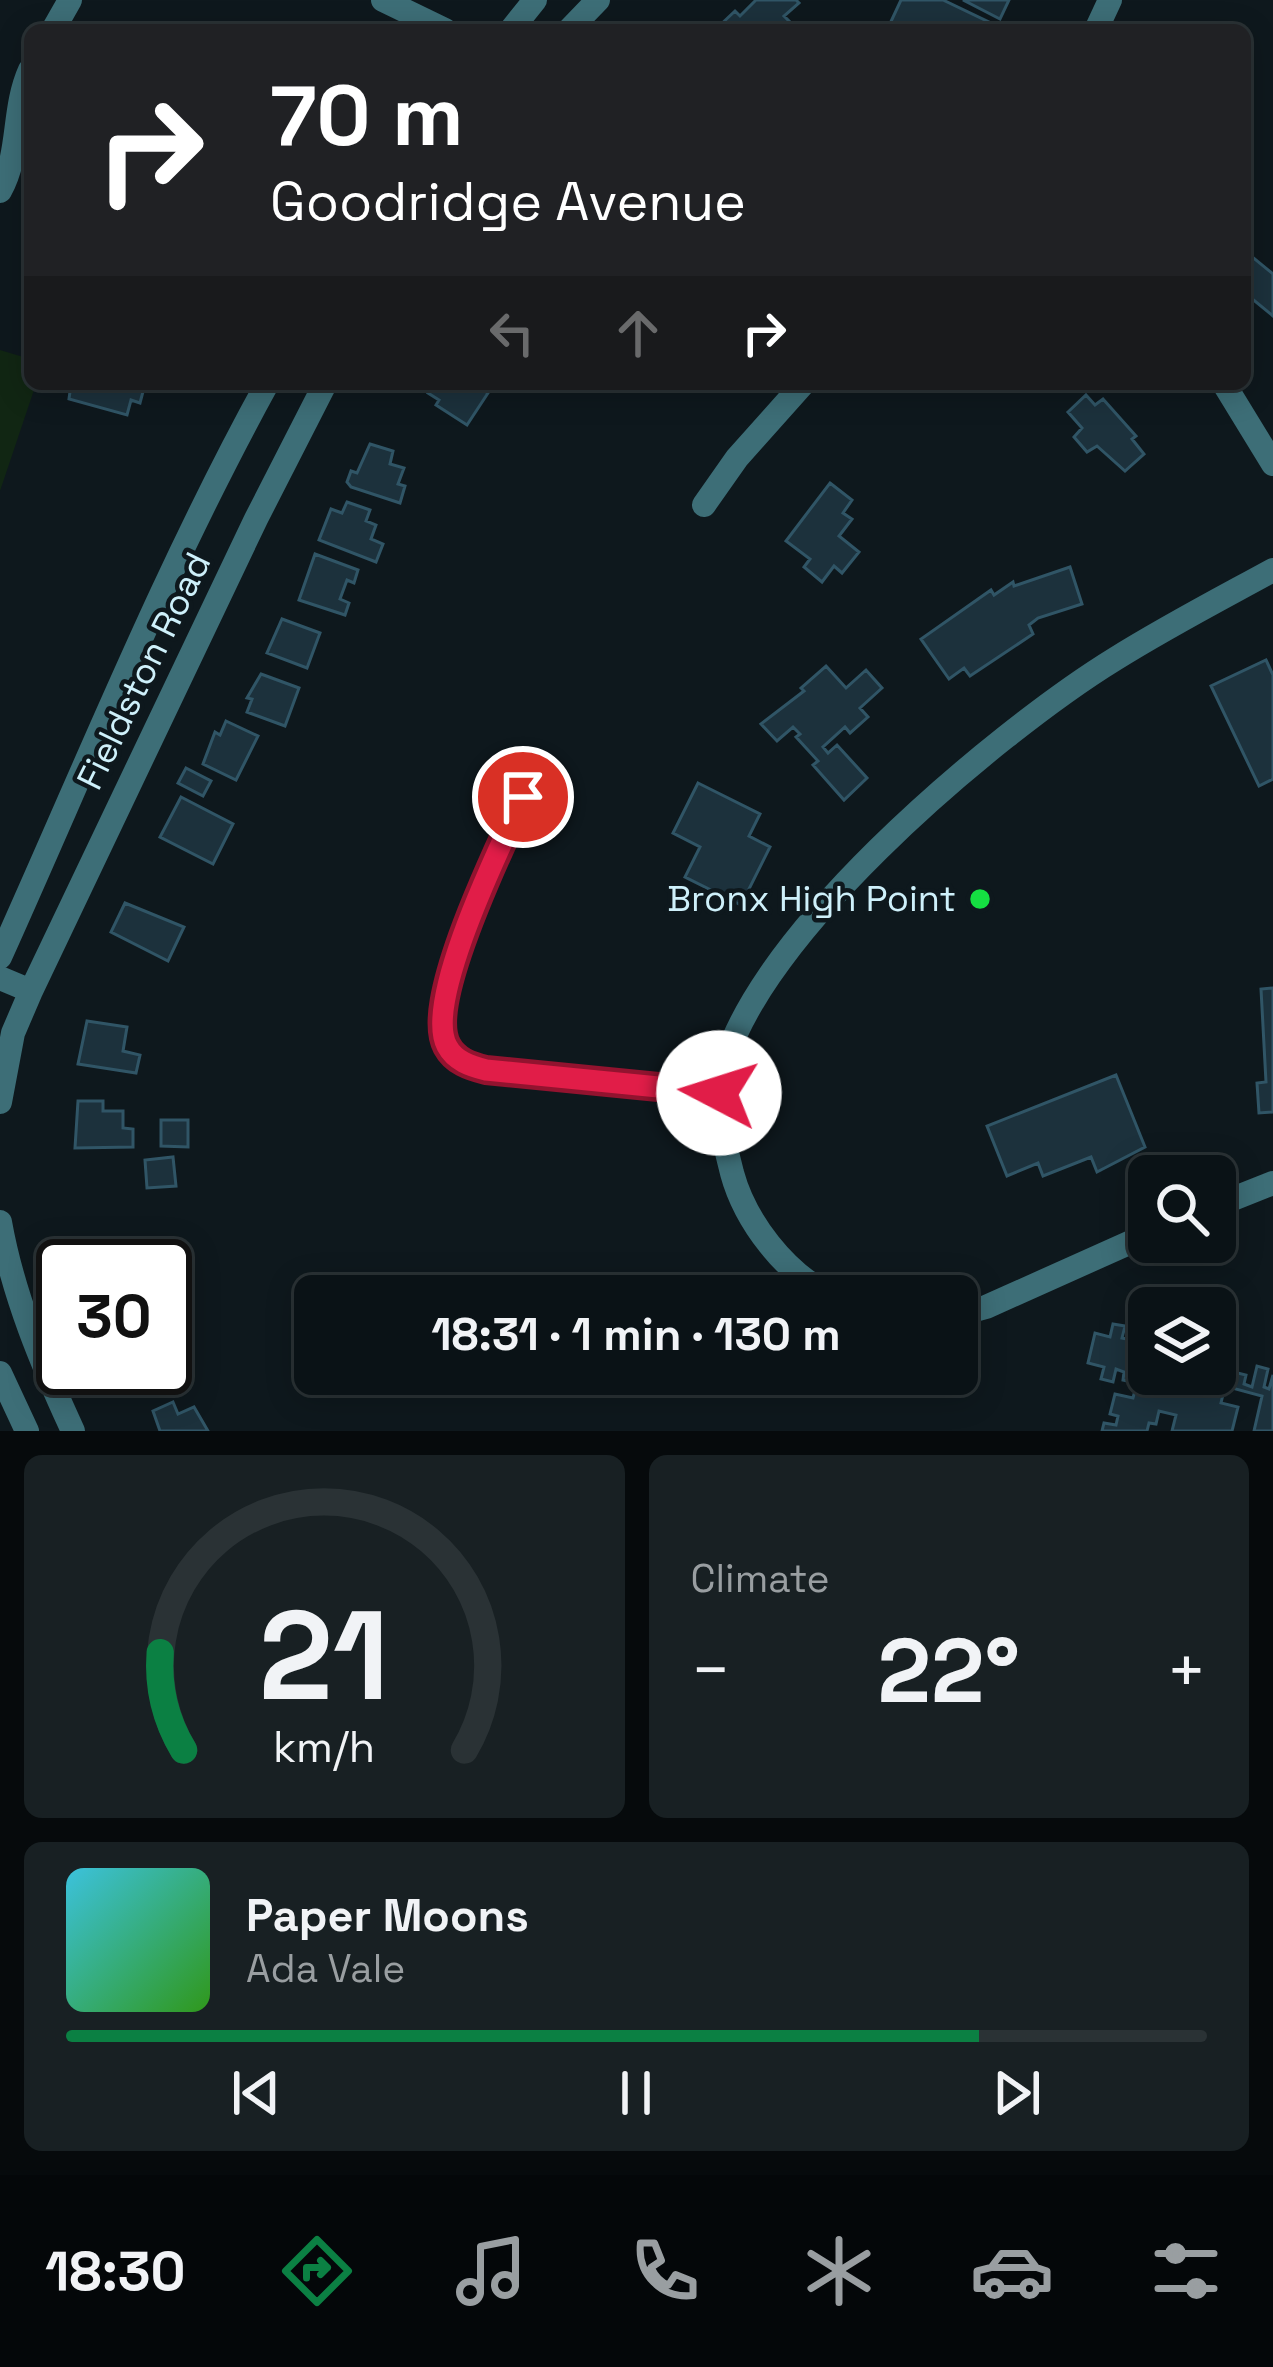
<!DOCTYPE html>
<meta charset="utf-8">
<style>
:root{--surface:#0a1216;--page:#182023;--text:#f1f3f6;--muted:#999ea1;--line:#2a3235;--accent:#0b8043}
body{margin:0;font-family:"Space Grotesk",sans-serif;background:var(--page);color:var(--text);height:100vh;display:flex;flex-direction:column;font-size:45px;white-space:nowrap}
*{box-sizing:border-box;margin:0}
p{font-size:39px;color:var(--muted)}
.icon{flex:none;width:66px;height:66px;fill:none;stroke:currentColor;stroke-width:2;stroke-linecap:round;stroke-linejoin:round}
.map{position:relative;height:1431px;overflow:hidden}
.panel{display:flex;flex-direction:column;gap:24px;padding:24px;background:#060a0c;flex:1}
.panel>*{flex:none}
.banner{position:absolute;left:24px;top:24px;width:1227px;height:366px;border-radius:18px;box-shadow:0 6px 30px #0003,0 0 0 3px var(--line);background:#202124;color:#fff;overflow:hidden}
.buttons{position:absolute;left:1128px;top:1155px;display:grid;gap:24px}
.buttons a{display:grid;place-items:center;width:108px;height:108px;border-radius:18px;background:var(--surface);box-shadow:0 6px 30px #0003,0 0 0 3px var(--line);font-size:60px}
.speed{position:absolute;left:36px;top:1239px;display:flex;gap:24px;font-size:60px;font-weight:700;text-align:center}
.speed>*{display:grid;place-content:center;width:156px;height:156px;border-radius:50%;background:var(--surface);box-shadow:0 6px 30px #0003,0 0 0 3px var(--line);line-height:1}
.speed .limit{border:6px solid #111;border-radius:18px;background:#fff;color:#111}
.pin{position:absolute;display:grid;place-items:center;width:102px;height:102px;color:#fff;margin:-51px;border:6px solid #fff;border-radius:50%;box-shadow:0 3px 12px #0007}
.me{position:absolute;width:132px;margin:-66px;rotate:275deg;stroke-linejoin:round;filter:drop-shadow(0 0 9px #0008)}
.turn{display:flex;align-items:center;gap:42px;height:252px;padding:0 48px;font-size:54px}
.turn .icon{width:156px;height:156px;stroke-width:2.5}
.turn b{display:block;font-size:84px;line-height:102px}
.lanes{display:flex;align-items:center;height:114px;padding:0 48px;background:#0003;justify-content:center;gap:60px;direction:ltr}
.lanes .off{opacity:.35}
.big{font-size:90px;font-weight:700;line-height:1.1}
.panel .widget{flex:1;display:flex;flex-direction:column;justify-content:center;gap:18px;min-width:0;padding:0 42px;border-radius:18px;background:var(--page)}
.panel .dial{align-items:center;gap:0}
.dial svg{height:312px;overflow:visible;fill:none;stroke:var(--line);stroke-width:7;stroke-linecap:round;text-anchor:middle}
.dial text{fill:var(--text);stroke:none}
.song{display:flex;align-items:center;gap:36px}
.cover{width:144px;height:144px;border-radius:18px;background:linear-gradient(135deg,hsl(190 70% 55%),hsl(110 70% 35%))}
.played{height:12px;border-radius:6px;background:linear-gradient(90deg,var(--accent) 80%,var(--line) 80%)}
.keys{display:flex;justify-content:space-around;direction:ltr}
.heat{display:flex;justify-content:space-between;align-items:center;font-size:66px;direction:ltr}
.panel .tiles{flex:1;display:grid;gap:24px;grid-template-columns:1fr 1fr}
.widget:last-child{grid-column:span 2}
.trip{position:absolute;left:294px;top:1275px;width:684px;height:120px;border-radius:18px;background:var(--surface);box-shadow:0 6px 30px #0003,0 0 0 3px var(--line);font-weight:700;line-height:120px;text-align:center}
.dock{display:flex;height:192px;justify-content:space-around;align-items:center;background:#040709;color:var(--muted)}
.dock .icon{width:84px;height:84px}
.dock .current{color:var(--accent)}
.dock b{font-size:54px;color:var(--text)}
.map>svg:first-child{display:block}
.green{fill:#112613}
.building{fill:#1c313c;stroke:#305566;stroke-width:3}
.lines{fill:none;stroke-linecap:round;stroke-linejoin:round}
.minor{stroke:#3d6e77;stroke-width:24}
.route-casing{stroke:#92132f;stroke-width:30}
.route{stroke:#e11d48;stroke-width:21}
.poi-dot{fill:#15df42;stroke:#0e181d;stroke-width:4.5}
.labels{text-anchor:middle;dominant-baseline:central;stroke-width:9;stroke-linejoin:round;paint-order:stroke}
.street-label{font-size:36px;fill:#cef0fa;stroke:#0e181d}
.poi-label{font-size:36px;fill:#cef0fa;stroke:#0e181d;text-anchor:end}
</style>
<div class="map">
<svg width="1273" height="1431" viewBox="0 0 1273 1431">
<rect width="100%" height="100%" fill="#0e181d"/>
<path class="green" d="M0 350 30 359V384H36L0 491Z"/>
<path class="building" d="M756 0H796L799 3 784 16 793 25 787 30 716 29 735 11 740 16Z
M901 0H943L995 25 992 30H887Z
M963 0H1009L1000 19Z
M1245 251 1273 274V316L1245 293Z
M71 384H145L140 403 131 400 127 415 69 399Z
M434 384H473L488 393 467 425 436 405 439 400 428 393Z
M1086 395 1095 405 1103 399 1136 436 1132 439 1144 454 1125 471 1097 446 1087 452 1074 437 1082 428 1068 412Z
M370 444 393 451 390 464 404 468 398 484 405 486 400 503 351 487 347 482 351 471 357 473Z
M830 483 852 500 843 513 852 519 839 536 859 552 842 573 834 566 822 582 804 567 810 559 786 541Z
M347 502 370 510 366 521 376 525 371 539 383 544 376 562 319 540 331 509 342 513Z
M315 554 358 570 354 583 347 580 340 599 349 603 345 615 299 600Z
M1070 567 1082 604 1038 618 1029 625 1033 634 970 676 964 668 949 679 921 639 991 590 994 595 1013 582 1014 586Z
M282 619 320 633 307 668 267 653Z
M1266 660 1273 675V779L1259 786 1211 686Z
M826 666 846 688 866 670 882 688 860 708 868 717 850 733 845 727 823 747 828 753 837 745 867 778 844 800 813 765 818 761 796 737 800 734 793 727 777 741 761 724 804 691 801 688Z
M261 674 299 688 285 726 247 712 252 699 247 698Z
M226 721 258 736 236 780 203 764 215 732 220 735Z
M186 768 211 781 203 796 178 783Z
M698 783 760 814 749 836 770 847 741 905 685 877 700 847 673 833Z
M181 797 233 824 213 864 160 837Z
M125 903 184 927 168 961 111 932Z
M1273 988V1112L1259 1113 1257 1083 1266 1082 1261 989Z
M87 1021 127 1027 123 1051 140 1055 136 1073 78 1064Z
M1116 1075 1145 1147 1097 1172 1091 1157 1043 1176 1038 1163 1007 1176 987 1126Z
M78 1101H103V1111H123V1128L133 1129V1147L75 1148Z
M161 1120H188V1147L161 1146Z
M173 1157 176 1186 147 1188 145 1160Z
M167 1253 172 1282 167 1288 175 1305 171 1308 174 1324 165 1325V1266L103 1264Z
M1113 1324 1125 1326 1122 1338 1132 1340 1134 1333 1149 1337V1374H1210L1227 1380 1230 1371 1246 1375 1244 1384 1252 1387 1257 1366 1268 1369 1264 1387 1269 1389 1273 1375V1431H1254L1262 1396 1225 1386 1221 1403 1238 1407 1232 1431H1172L1176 1415 1159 1411 1156 1424 1149 1423 1147 1431H1102L1104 1423 1116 1425 1118 1416 1110 1414 1115 1394 1133 1398 1137 1383 1123 1380 1124 1372 1116 1369 1113 1382 1101 1379 1104 1367 1088 1363 1095 1333 1110 1337Z
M173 1402 178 1414 194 1407 208 1431H160L153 1411Z"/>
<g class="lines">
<path class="minor" d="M383 0 445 30
M53 30 70 0
M511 30 535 0
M569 30 598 0
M1096 30 1110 0
M0 191C21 153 12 110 30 70
M1224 384 1273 464
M704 505 737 458 803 384
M523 797C502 843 423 1002 447 1046 455 1061 471 1066 486 1070L719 1093
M0 957C87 764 165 569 267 384
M0 978 31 991
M0 1102 13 1033 31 991 256 519 325 384
M1215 1206 1273 1183
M0 1222C13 1295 42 1364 73 1431
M832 1296C785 1274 745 1221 732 1173 726 1148 717 1118 719 1092 732 951 998 731 1115 659 1166 627 1220 599 1273 570
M957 1315 986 1307 1149 1234
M0 1373 27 1431"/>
</g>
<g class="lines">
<g class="route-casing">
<path id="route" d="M523 797C502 843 423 1002 447 1046 455 1061 470 1066 486 1070L719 1093"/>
</g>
<use href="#route" class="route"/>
</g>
<circle class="poi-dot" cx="980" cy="899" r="12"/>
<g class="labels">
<g class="street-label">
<text transform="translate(144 671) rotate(-64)">Fieldston Road</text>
</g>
<g class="poi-label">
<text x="956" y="899">Bronx High Point</text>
</g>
</g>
</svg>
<div class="buttons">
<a><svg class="icon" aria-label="search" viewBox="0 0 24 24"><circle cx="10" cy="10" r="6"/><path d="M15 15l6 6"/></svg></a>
<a><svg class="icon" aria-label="layers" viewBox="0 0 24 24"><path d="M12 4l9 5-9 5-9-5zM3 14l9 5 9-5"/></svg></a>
</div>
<div class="speed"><div class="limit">30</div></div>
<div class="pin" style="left:523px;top:797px;background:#d93025"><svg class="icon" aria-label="arrive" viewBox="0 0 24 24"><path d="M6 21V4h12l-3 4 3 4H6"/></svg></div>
<svg class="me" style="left:719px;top:1093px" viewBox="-20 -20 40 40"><circle r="19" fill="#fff"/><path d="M0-13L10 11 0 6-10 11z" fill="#e11d48"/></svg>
<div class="trip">18:31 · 1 min · 130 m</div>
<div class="banner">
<div class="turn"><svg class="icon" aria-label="right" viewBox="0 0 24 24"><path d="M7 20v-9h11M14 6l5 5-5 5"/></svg><div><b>70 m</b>Goodridge Avenue</div></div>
<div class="lanes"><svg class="icon off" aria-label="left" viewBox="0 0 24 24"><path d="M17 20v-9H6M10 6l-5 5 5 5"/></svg><svg class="icon off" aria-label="ahead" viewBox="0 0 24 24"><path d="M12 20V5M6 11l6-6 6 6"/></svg><svg class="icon" aria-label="right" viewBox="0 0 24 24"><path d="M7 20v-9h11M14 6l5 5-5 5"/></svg></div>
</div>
</div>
<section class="panel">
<div class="tiles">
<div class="widget dial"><svg viewBox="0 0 100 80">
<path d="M14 69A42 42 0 1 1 86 69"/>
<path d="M14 69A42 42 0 0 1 8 44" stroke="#0b8043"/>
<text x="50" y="56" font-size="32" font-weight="700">21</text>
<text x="50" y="72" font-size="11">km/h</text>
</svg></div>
<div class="widget"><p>Climate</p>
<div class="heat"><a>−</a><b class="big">22°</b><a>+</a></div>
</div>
<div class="widget">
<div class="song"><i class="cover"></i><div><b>Paper Moons</b><p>Ada Vale</p></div></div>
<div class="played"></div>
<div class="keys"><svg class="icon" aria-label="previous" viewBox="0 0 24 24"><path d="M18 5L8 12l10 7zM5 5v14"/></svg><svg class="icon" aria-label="pause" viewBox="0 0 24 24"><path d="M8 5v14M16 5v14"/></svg><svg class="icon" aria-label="next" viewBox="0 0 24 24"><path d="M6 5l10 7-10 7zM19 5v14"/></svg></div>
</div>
</div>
</section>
<nav class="dock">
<b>18:30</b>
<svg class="icon current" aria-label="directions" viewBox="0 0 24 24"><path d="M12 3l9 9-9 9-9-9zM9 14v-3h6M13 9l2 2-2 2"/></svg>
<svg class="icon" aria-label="music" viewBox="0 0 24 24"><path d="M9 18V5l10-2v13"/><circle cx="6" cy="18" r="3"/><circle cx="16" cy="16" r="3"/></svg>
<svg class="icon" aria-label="phone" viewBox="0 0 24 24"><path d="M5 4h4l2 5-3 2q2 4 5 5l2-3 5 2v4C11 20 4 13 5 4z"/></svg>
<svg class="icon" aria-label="climate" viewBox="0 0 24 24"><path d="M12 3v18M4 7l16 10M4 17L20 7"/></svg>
<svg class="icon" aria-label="car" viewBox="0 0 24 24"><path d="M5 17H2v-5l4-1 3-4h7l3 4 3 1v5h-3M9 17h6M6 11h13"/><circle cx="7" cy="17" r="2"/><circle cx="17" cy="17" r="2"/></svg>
<svg class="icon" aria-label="filters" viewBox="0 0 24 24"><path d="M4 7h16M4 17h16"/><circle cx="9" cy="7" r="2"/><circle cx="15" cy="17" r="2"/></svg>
</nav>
